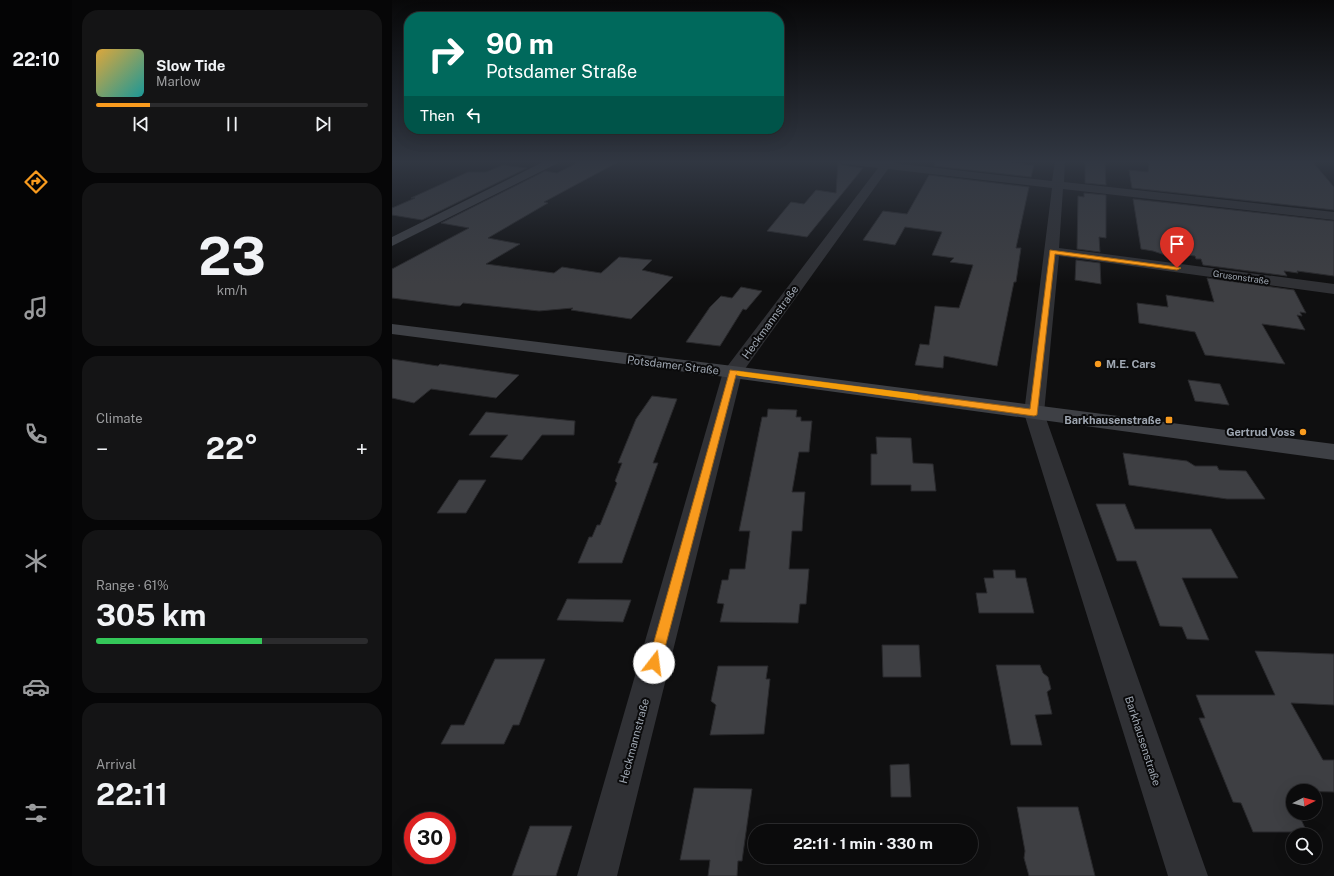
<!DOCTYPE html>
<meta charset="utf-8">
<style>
:root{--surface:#0b0b0c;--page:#141415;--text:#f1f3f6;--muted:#9a9b9d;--line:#2b2b2d;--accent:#f99b1e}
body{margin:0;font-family:"Public Sans",sans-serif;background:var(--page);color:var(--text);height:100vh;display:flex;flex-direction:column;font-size:15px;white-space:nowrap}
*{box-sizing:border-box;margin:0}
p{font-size:13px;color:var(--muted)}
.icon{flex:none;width:22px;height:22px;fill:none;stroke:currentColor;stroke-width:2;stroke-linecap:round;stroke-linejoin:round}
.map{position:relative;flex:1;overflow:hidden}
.details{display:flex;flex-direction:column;gap:10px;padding:10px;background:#060607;width:320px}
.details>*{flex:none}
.banner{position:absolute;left:12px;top:12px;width:380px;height:122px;border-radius:16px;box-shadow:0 4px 16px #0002,0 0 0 1px var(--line);background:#00695c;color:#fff;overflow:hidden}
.needle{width:26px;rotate:84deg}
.controls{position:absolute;left:894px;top:784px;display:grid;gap:8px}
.controls a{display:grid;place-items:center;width:36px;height:36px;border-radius:50%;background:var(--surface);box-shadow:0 4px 16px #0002,0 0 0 1px var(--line);font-size:20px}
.speed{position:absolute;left:12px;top:812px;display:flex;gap:8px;font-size:20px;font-weight:700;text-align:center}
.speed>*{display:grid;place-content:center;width:52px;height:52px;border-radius:50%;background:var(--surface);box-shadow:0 4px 16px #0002,0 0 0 1px var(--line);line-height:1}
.speed .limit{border:6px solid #d22;background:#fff;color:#111}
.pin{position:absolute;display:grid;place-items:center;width:34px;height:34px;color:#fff;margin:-41px -17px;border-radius:50% 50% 50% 0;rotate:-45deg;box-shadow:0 0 4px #0007}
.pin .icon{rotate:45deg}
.me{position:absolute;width:44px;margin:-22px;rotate:15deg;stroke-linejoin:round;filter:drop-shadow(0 0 3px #0008)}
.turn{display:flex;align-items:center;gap:14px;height:84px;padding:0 16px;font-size:18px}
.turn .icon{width:52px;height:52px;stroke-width:2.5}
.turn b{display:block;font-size:28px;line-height:34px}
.then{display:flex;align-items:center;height:38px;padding:0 16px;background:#0003;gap:8px;font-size:15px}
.big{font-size:30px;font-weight:700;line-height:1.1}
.details .tile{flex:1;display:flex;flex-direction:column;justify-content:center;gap:6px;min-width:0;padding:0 14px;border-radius:16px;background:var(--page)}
.details .dial{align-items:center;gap:0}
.dial b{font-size:52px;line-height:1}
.song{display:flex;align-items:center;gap:12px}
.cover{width:48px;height:48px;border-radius:6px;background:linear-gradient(135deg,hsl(40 70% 55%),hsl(180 70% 35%))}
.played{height:4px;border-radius:2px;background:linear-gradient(90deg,var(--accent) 20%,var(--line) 20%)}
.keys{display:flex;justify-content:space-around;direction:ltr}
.heat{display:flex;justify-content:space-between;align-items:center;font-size:22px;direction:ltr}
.charge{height:6px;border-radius:3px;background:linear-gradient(90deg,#34c759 61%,var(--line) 0)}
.trip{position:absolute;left:356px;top:824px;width:230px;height:40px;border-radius:20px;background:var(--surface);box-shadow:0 4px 16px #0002,0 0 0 1px var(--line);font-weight:700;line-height:40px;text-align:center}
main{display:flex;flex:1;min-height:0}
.menu{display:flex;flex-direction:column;width:72px;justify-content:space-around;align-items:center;background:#040405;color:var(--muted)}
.menu .icon{width:28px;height:28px}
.menu .on{color:var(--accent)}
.menu b{font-size:18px;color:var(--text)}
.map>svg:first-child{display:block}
.building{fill:#3e3f43;stroke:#29292c}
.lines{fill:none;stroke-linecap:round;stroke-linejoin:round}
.street{fill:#303135;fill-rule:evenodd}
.secondary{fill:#3e4045;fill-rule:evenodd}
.route{fill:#f99b1e;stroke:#a26514}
.slow{fill:#f59e0b}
.poi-dot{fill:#f99b1e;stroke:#0a0a0b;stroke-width:1.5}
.labels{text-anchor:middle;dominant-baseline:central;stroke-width:4;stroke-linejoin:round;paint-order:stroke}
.far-street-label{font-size:9px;fill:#9fa7b2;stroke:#0a0a0b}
.street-label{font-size:11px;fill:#9fa7b2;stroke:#0a0a0b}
.poi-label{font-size:11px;font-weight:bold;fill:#9fa7b2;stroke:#0a0a0b;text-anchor:end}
</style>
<main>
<nav class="menu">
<b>22:10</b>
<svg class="icon on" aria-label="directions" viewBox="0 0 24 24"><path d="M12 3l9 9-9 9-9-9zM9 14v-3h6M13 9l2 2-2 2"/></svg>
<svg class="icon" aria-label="music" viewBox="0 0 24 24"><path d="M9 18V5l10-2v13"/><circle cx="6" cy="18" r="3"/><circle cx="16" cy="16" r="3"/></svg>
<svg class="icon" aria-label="phone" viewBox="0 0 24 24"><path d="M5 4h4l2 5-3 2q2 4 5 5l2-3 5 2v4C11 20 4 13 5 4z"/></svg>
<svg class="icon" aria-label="climate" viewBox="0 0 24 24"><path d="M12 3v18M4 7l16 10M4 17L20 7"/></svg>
<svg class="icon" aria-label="car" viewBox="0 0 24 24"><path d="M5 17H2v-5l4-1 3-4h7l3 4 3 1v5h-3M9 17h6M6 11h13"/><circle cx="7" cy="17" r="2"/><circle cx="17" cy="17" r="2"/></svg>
<svg class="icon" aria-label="filters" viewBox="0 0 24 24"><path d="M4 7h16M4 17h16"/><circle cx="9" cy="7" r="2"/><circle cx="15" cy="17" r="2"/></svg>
</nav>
<section class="details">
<div class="tile">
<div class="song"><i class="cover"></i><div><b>Slow Tide</b><p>Marlow</p></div></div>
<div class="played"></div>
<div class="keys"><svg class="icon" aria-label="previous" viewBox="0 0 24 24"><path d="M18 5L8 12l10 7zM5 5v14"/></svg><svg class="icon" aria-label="pause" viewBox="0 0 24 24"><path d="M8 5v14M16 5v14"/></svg><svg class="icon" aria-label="next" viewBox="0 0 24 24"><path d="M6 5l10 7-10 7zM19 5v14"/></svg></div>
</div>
<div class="tile dial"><b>23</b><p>km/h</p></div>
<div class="tile"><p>Climate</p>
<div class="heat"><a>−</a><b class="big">22°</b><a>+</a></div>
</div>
<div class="tile"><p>Range · 61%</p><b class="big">305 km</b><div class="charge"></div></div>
<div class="tile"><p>Arrival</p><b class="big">22:11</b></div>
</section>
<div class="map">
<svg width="942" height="876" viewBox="0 0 942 876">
<rect width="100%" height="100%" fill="#0f0f10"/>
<path class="building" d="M189 161H228L152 202 156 203 96 238 128 244 94 264 162 273 170 267 209 273 227 257 260 260 250 270 281 277 239 319 179 310 181 308 147 311 71 303 68 306H63L0 298V269L77 228 49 223 153 171 165 173Z
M544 161H602L642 165 639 177 542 166Z
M693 161 713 163 714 185 693 183Z
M757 161H920L942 187V210L740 188 737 170 756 172Z
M446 162 451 165 471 168 415 237 375 231 399 202 412 204 424 190 444 193Z
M111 165 135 168 30 220 0 215V208L23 198H19L76 172H94Z
M537 175 637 187 624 248H629L624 282H622L605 366 552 356 551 368 523 365 528 344 537 345 543 306 567 308 581 265 558 262 562 258 540 255 550 232 513 227 503 245 471 240 491 211 515 214Z
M692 193 714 195V238L707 237 708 252 685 249 686 196 692 197Z
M741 199 942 221V276L905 271 906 273 892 271 895 276 811 265 809 259H804L803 256 778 253 773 255 761 251 749 249Z
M684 260 708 263 709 284 683 280Z
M815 278 902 290 914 313 908 312 910 316 905 315 913 330 870 324 893 364 813 355 803 332 747 323 745 303 776 307 774 295 822 302Z
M349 287 370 291 354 310 351 309 328 346 294 342 318 307 329 296 340 298Z
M0 359 46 366 48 364 127 375 104 398 39 389 22 403 0 398Z
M796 380 828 384 837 405 803 401Z
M260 396 285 399 261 463H266L230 563H186L197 537H200L205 525H208L225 483 223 481 230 463H226L244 419Z
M376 409 405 410 404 417H409V421H420L417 452H407L400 492H413L411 517 410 531H400L397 569H417L414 604H408L406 623 328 622 332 604 325 603 330 580H336L338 569H353L358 531H347L370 417H375Z
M94 412 183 421 182 435H150L130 460 98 457 116 435H77Z
M484 437 519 438 521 463 541 464 544 491H519V485H479V454H485Z
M731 453 795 461 803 466H825L827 470 854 471 873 499H835L737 485Z
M67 480H94L74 513H45Z
M704 504H733L743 529H819L846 578H790L817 640 795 639 790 627 768 626 744 561H725Z
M601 570H623L624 578H634L642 613H587L584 593H595L592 578H602Z
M175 599 239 600 231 622 165 620Z
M490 645H527L529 677H491Z
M863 651 942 654V705L899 703 931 760H942V792L901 791V793H897L901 802V813H906L915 832H861L849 803 841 802 807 718H813L804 695H883Z
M103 659H153L127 725H121L112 744H49L59 725H72Z
M604 665H648L651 673 656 677 659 689 655 692 660 714 643 715 650 745H619Z
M326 666H376L374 679H378L372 734 318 735 324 705 319 701Z
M517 764 519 797H499L498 765Z
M302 788 360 789 350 861H346L345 876H316L318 860H288Z
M625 807H686L703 876H637L632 858 633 851Z
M138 826H180L164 876H120Z"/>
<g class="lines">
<path class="street" d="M446 161H502L501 163 660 181 663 161H673L672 182 942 212V220L671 189 667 248 942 284V294L667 256 652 413 816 876H776L632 413 660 188 496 169 350 373 225 876H185L331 372 486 168 451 164Z"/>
<path class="secondary" d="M153 161H167L166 163 0 246V237Z
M0 324 341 366 942 444V460L341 378 0 334Z"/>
</g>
<linearGradient id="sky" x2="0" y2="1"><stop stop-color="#080809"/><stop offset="0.57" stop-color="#313742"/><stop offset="1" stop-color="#313742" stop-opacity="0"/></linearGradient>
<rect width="942" height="284" fill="url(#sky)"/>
<path class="route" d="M658 250 785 267 789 268 785 270 663 254 645 415 642 416 344 375 269 663 267 668 262 670 258 668 256 663 338 370 638 409Z"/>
<path class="slow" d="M345 371 525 394 530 397 525 400 348 376 345 375Z"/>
<g class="poi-dot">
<circle cx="706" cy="364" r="4"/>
<rect x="773" y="416" width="8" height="8" rx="2"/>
<circle cx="911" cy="432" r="4"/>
</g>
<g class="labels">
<g class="far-street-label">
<text transform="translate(849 277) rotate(8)">Grusonstraße</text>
</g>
<g class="street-label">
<text transform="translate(378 322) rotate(-54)">Heckmannstraße</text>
<text transform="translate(281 365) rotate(7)">Potsdamer Straße</text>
<text transform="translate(242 741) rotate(-75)">Heckmannstraße</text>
<text transform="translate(751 741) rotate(72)">Barkhausenstraße</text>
</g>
<g class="poi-label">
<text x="714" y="364" text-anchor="start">M.E. Cars</text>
<text x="769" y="420">Barkhausenstraße</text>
<text x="903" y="432">Gertrud Voss</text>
</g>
</g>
</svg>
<div class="controls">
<a><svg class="needle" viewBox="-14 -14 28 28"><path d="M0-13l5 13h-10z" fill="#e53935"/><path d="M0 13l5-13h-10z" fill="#9a9b9d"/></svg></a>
<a><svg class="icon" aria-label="search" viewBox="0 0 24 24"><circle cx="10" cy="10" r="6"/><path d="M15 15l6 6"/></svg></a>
</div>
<div class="speed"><div class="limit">30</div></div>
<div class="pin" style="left:785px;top:268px;background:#d93025"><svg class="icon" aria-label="arrive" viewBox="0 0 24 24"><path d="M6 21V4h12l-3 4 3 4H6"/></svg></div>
<svg class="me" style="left:262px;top:663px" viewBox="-20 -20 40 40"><circle r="19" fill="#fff"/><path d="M0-13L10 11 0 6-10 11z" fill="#f99b1e"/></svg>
<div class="trip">22:11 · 1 min · 330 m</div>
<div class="banner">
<div class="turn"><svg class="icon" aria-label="right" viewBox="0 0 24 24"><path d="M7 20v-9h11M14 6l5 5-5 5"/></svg><div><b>90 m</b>Potsdamer Straße</div></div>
<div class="then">Then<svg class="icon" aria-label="left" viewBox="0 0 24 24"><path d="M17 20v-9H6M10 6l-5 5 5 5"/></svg></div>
</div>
</div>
</main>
